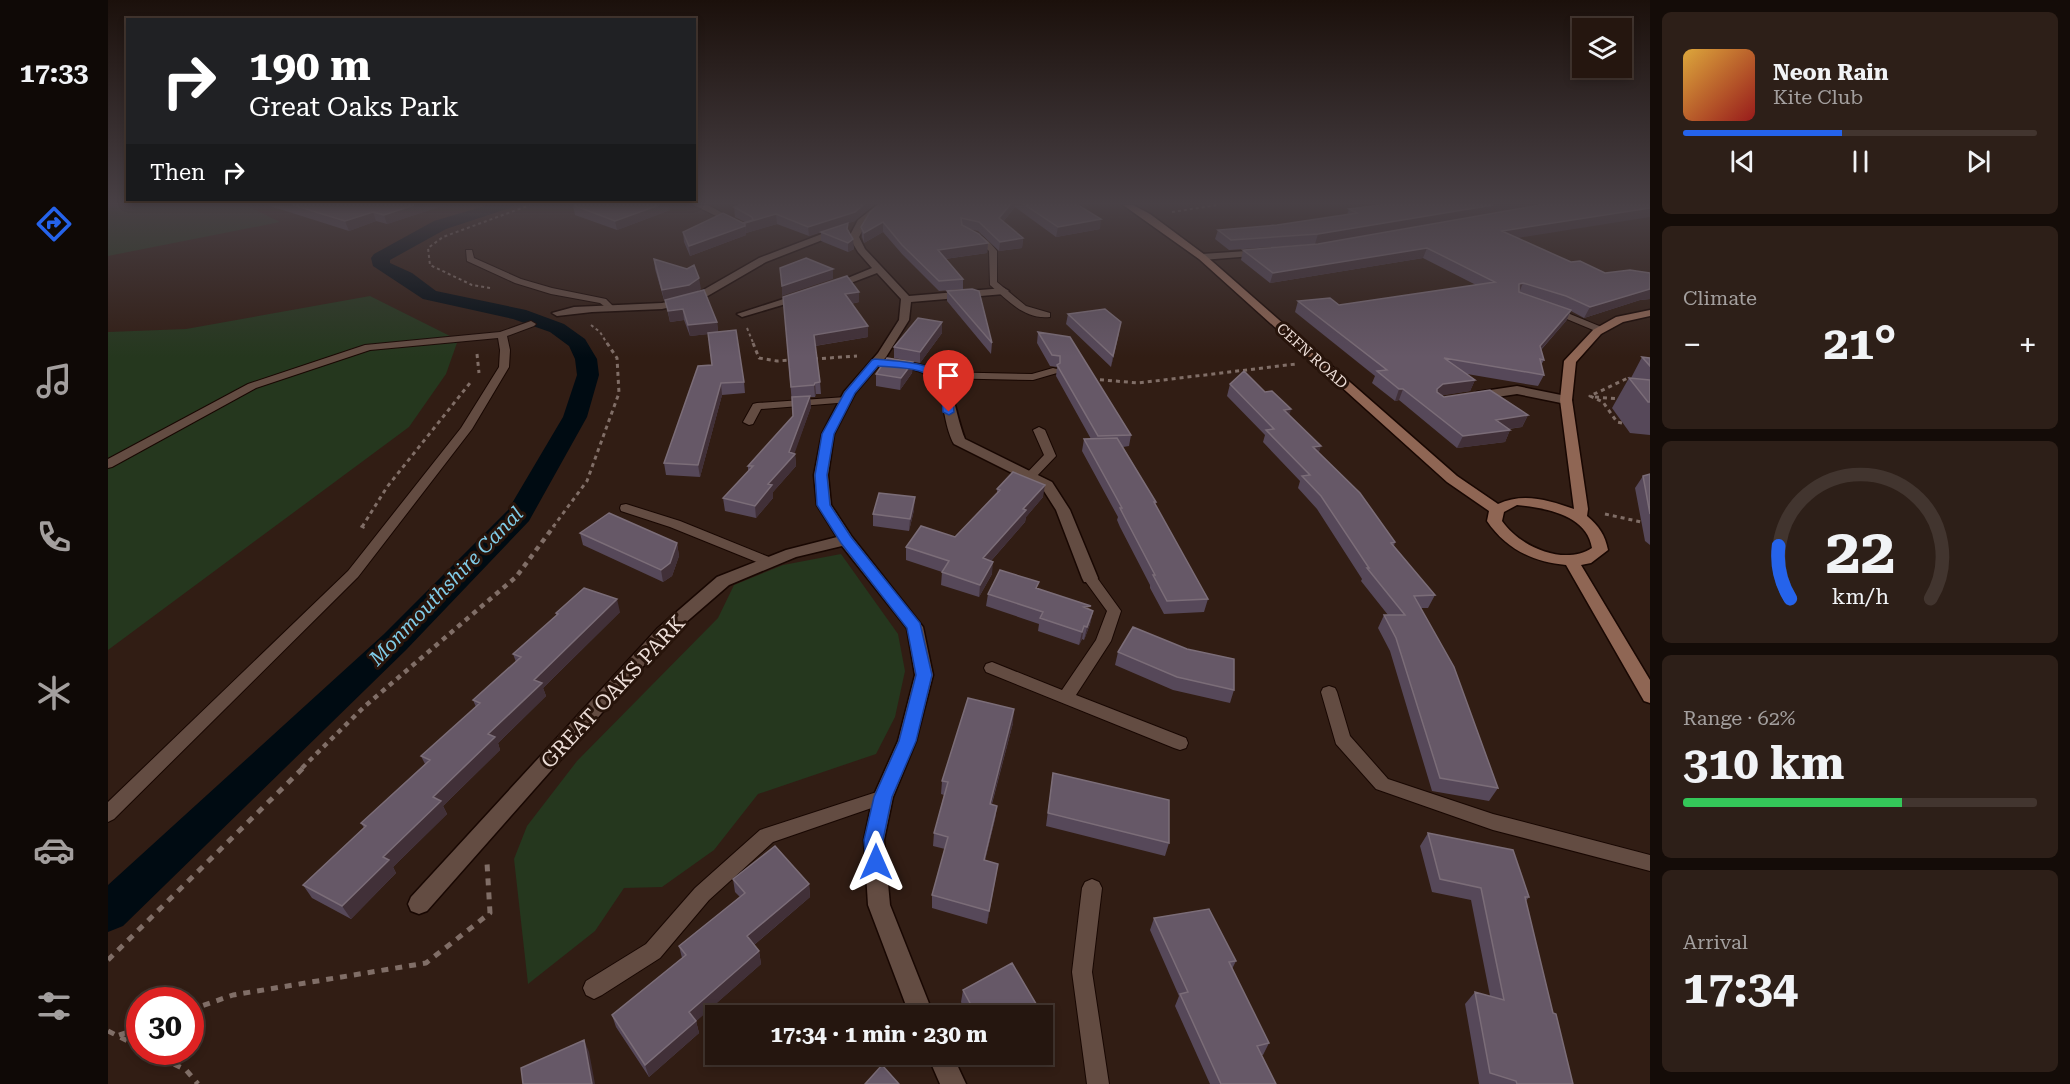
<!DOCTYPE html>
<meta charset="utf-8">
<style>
:root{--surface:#25160f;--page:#2d1f18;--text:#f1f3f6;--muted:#a39f9e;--line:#42352f;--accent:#2563eb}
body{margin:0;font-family:"Roboto Serif",serif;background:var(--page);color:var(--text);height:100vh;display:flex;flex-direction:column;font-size:22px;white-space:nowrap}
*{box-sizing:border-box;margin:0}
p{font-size:20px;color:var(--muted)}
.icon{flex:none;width:33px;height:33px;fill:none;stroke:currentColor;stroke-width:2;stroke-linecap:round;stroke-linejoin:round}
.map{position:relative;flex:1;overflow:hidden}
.details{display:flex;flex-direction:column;gap:12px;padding:12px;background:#140c08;width:420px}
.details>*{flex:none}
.guide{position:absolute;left:18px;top:18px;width:570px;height:183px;border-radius:0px;box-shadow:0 3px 9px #0003,0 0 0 2px var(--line);background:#202124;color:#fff;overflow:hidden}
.fabs{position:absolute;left:1464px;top:18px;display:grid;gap:12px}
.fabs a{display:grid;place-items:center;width:60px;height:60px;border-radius:0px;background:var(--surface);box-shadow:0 3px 9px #0003,0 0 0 2px var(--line);font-size:30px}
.speed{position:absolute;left:18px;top:987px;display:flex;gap:12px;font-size:30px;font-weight:700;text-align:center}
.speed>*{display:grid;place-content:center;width:78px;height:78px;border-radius:50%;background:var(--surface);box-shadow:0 3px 9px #0003,0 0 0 2px var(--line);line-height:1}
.speed .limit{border:9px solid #d22;background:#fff;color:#111}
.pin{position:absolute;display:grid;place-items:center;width:51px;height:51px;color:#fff;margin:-62px -26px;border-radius:50% 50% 50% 0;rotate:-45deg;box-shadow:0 0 6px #0007}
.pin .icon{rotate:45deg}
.me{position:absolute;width:66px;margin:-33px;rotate:0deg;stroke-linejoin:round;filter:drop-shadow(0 0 4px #0008)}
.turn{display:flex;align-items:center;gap:21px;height:126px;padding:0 24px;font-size:27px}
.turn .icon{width:78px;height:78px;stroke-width:2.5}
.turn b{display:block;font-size:42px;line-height:51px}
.then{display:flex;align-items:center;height:57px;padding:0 24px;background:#0003;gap:12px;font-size:22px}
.big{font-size:45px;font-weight:700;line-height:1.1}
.details .widget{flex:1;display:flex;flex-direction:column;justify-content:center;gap:9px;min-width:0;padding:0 21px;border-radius:9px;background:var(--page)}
.details .dial{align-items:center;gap:0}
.dial svg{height:156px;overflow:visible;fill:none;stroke:var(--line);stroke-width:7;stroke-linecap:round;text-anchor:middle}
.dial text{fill:var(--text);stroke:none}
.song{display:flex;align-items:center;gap:18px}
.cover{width:72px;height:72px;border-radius:9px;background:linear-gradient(135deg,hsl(40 70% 55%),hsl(0 70% 35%))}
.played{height:6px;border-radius:3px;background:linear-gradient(90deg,var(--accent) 45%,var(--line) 45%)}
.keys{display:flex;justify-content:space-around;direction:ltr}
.heat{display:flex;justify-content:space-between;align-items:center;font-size:33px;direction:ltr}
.charge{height:9px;border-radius:4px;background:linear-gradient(90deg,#34c759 62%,var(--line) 0)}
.trip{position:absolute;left:597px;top:1005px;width:348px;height:60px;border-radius:0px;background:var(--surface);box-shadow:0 3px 9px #0003,0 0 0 2px var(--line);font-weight:700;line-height:60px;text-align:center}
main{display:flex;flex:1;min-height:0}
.tab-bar{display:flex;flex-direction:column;width:108px;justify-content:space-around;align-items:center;background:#0f0906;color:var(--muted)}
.tab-bar .icon{width:42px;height:42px}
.tab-bar .selected{color:var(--accent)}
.tab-bar b{font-size:27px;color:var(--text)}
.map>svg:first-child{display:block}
.green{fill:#25371e}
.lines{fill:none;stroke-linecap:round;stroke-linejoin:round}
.canal{fill:#000b12;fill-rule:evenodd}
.lane-casing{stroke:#180702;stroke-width:2}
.street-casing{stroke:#180702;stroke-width:3}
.secondary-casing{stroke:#180702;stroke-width:3}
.path-far3{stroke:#806e67;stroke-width:2;stroke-dasharray:3 3;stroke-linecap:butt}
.path-far2{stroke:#806e67;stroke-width:3;stroke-dasharray:4 4;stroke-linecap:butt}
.path-far1{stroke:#806e67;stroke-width:4.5;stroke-dasharray:5 5;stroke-linecap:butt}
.path{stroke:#806e67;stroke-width:5;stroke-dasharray:7 7;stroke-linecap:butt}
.lane{fill:#634c42;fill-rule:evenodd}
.street{fill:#634c42;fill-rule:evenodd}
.secondary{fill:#8f6654;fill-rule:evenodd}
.wall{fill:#564859}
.shaded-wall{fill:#413038}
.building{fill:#665867;stroke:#7b6d78;stroke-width:1.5}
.route{fill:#2563eb;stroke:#184099;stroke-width:1.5}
.labels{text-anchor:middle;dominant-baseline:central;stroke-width:6;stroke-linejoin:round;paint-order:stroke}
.far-street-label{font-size:15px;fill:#ecddd7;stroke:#27140b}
.water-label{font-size:20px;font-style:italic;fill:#80cce8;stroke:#27140b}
.near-street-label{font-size:21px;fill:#ecddd7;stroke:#27140b}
</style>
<main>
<nav class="tab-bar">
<b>17:33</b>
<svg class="icon selected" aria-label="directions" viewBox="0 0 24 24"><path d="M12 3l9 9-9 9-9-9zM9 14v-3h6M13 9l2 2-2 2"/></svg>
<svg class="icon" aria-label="music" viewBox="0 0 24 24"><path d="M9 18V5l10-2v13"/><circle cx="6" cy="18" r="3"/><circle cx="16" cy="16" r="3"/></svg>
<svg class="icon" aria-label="phone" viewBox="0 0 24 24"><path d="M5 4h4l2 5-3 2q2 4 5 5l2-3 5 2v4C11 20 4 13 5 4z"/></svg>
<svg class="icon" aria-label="climate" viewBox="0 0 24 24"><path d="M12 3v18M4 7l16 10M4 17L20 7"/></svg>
<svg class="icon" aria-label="car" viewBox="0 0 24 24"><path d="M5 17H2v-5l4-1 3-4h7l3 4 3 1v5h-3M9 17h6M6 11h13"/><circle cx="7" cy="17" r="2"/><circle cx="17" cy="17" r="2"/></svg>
<svg class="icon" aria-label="filters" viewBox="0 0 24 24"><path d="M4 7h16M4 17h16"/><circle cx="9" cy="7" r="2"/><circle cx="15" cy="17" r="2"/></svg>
</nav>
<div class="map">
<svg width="1542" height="1084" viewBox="0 0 1542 1084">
<rect width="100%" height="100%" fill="#311d14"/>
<path class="green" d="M0 205H137L172 222 0 256Z
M262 296 350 340 338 374 301 427 0 650V332L78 329Z
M733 554 790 634 797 671 787 717 768 754 650 794 606 850 554 887 516 888 487 931 420 984 406 859 419 826 469 761 610 618 626 585 675 565Z"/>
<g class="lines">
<path class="canal" d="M380 205H404L402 208 338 229 282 260V263L304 273 328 291 418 310 456 324 477 339 489 359 491 375 479 417 421 521 298 650 15 926 0 932V885L276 634 400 510 455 417 469 375 467 359 461 346 442 332 405 319 315 299 265 266 263 258 266 254 326 221Z"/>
<g class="lane-casing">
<path id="lane" d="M596 205H600L631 222 624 224 594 209 593 207Z
M862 233C874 233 882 242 889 251V282L918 306 942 313V317C916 320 900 300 882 285L881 251 872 242 862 237Z
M358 250H364L366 258 413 279 444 288 498 299 505 306 500 309 492 303 443 294 407 283 359 261Z
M1445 307 1496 328 1498 330 1490 332 1442 312 1440 310Z
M423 321 428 324 426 326 399 336 402 350 401 367 364 429 250 577 6 819 0 822V802L240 571 353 428 391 367 392 350 390 338 262 350 148 388 4 467 0 468V459L140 384 257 345 392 332Z
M945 368 949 369V373L925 380 829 378 824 375 829 372 924 374Z
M738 397 744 400 742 402 653 409 645 424 641 425 635 422 645 404 649 403Z
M931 427 937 430 948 456 926 479 922 480 916 476 936 455 925 430Z
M518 504 572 521 666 559 668 562 661 566 656 565 562 527 513 511 512 508 513 505Z
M982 573 987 575 1013 611 1003 641 968 695 1078 738 1080 743 1078 748 1072 750 1066 748 878 672 876 668 878 664 884 662 954 690 988 640 999 611 975 578Z
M1221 686 1227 688 1229 692 1242 736 1280 779 1385 814 1542 855V871L1385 830 1268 789 1228 744 1213 692 1215 688Z
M775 790 781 792 784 797 781 802 665 842 601 900 552 958 494 995 486 999 478 995 475 988 478 981 538 944 587 888 652 830Z
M984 879 991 882 994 888 984 972 1001 1084H979L964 972 974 888 977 882Z"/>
</g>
<g class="street-casing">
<path id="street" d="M585 205H599L601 207 597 210Z
M769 205H779L760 220 751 237 757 249 801 296 896 288 901 291 896 294 803 302 801 320 778 357 747 393 726 434 720 475 723 505 744 537 815 627 825 675 808 741 785 797 776 840 782 905 826 1016H802L760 905 756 840 765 797 790 741 807 675 799 628 734 546 688 557 621 585 561 637 319 911 311 914 303 911 300 904 303 897 549 629 609 577 678 550 729 537 709 505 706 475 714 434 736 392 770 353 791 320 793 299 769 273 727 289 718 287 764 268 750 252 741 237 750 220Z
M732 227 735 228V232L658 262 591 301 554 309 484 312 449 316 444 313 466 307 554 303 583 297 651 258Z
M1154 250 1157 251V255L1094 260 1089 257 1094 254Z
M694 293 699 296 698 298 634 317 629 314Z
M785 361C852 366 838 386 857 439L944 482 962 510 990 578 988 582H976L974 578 948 510 934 488 846 444C831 417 841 377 805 369 797 367 789 368 781 366V362Z
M1409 386 1458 396 1464 400 1458 404 1409 394 1369 400 1363 396 1369 392Z
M819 1054H844L858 1084H832Z"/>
</g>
<g class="secondary-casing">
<path id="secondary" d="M1015 205H1025L1042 214 1097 255 1349 476 1390 504C1415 492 1441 500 1466 509L1452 400 1456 361 1485 330 1508 317 1542 310V316L1515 322 1493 334 1468 362 1464 400 1480 509 1479 516C1491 526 1497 535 1500 550L1483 563 1473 565 1542 680V703L1536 701 1458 565C1425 562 1398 549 1379 521L1381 511 1339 482 1091 259ZM1409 505C1438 508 1479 515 1484 548 1456 566 1412 547 1394 521L1396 512Z"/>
</g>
<path class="path-far3" d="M1064 212 1110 205
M382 288 364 285 322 265 320 248 335 237 422 205
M483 325 492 332 500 345
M639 328 646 345"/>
<path class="path-far2" d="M645 343 651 358 669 361 684 360
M369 354 371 373
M706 359 749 356
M984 379 1030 383 1188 364
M1487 397 1512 399
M1514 423 1509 422 1495 402 1482 396 1522 377
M1497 514 1542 524
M254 527 279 487 362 383
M445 527 479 481 511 393 509 358 499 343"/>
<path class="path-far1" d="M254 528 255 526
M194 768 256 707 408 577 446 526"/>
<path class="path" d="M0 960 196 767
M82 1010 125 995 318 963 382 913 379 863
M0 1031 32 1047
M11 1035 32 1028
M41 1052 78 1070 90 1084"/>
<use href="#lane" class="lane"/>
<use href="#street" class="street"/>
<use href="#secondary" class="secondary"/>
</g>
<path class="wall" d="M159 205H337L279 224 268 221 241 231Z
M465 205 562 210 509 230 467 215Z
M771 205H970L992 229 948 237 907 207 895 222 915 238 914 248 891 251 870 231 861 229 880 243 879 253 837 259 855 279V289L831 291 794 254 775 232 756 243 754 237 753 227Z
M1262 205H1542L1409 238 1463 262 1497 273H1542V299L1532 300 1476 318 1463 311 1458 321 1433 350 1436 360 1433 365 1436 375 1430 386 1359 374 1367 380 1362 391 1334 395 1336 397 1420 415 1414 427 1401 429 1402 430 1397 442 1349 448 1291 400 1287 401 1264 383 1267 376 1187 312 1190 301 1231 305 1368 285 1315 258 1162 283 1133 260 1135 250 1210 244 1370 216 1207 244 1121 250 1107 239 1110 230 1169 225 1239 215 1241 209 1266 206Z
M626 207 747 221 737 224 741 231 746 249 740 252 713 241V232L701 236 669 224 638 233V235L582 256 576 242 575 232 637 222 627 217Z
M546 259 593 289 587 292 609 322 610 332 636 382 637 393 614 395 592 477 558 475 556 463 604 365 600 334 582 336 576 320 562 322 557 300H556L547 269Z
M839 291 884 343 883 354 839 301Z
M751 292V302L743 304 760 326V337L707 346 712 382 713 394H708L707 397H702L703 407 686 453 687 454 688 466 665 492V498L648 518 617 511 615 498 640 471V466L685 416 675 297Z
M960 314 1011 333 1003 367 958 324Z
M834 322V333L812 363 786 358V347Z
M930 332 1023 435 1021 446 1015 447 1048 502 1047 505 1100 599 1096 612 1056 614 1042 588V585L1012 527 1009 520 1010 517 974 451 976 439H983L948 376 949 367 942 366 929 343Z
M1534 357 1542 358V435L1522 433 1504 408 1521 378H1523Z
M805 362 804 373 792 390 768 386V374Z
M1122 384 1181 415 1210 453 1287 542 1286 546 1327 595 1320 608H1313L1390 788 1381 801 1324 791 1282 651 1270 628 1276 615H1280L1253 581 1254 579 1209 509 1190 488 1192 481 1155 442 1157 435 1119 396Z
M1542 474V545L1537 541 1527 488 1535 476Z
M889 489 935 497 918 517 917 522 883 561 884 574 871 597 833 585 834 572 798 560V547L847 537 889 493Z
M806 510 801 531 765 526V514Z
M472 533 569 543 571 556 564 576 555 582 475 545Z
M930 589 985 611 982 624 976 640 974 639 971 645 930 631 931 624 878 606 880 594Z
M512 612 435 688 438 696 390 743 392 750 335 806 339 814 285 867 288 873 243 919 204 898 195 885 256 828 253 823 317 764 313 756 368 707 365 700 408 662 405 654 448 616V613Z
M1010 652 1126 690 1122 703 1065 690 1007 665Z
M905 723 884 804 889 806 887 819 877 860 890 864 879 924 824 908V895L837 849 825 846 826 833 836 795 833 794 834 781Z
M945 773 1061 843 1057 856 938 826Z
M1320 833 1421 897 1418 901 1445 1013 1465 1084H1371L1357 1004 1367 992 1382 996 1363 900 1324 892 1312 846Z
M625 879 701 884 702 897 646 945 651 951 653 964 588 1021 591 1033 541 1077 508 1027 504 1015 574 958 571 946 632 897 627 892Z
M1046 918 1128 961 1124 969 1161 1043 1155 1055H1153L1168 1084H1102L1067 1006 1071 996 1042 930Z
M904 963 937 1019 934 1030V1016H860L853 1002 855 990Z
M881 1054H894L884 1060Z"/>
<path class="shaded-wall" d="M306 205H337L279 224 276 215Z
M551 205H561L562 210 509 230 507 221Z
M755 205H766L747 221 701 236 700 227Z
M902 205H907V207L890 228 891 218Z
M1385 205H1435L1207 244 1210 234Z
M1542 208V217L1390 241 1394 231Z
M265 212 268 221 241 231 237 221Z
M668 214 669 224 638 233 637 223Z
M993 219 992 229 948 237 950 227Z
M775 222V232L756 243V233Z
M637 226 638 235 582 256 581 246Z
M915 238 914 248 891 251 892 242Z
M745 239 746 249 740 252V243Z
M880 243 879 253 829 260 830 250Z
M1319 248 1315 258 1162 283 1165 273Z
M725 269V279L674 296V286Z
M591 278 593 289 582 295 556 300 554 290Z
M1415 283 1411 293V284Z
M1542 289V299L1532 300 1476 318 1482 307Z
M751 292V302L737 305V294Z
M575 309 576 320 562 322 560 311Z
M1463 310 1458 321 1426 357 1432 346Z
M609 322 610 333 582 336 580 325Z
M834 322V333L812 363V352Z
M1013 322 1011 333 1003 367 1005 356Z
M760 326V337L706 346V335Z
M805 362 804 373 792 390 793 378Z
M1367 380 1362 391 1331 396 1324 400 1329 389 1335 384Z
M613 383 614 395 592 477 590 465Z
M707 383 708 394 707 397 706 385Z
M1291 389H1295L1291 400 1287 401Z
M702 396 703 407 686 455 687 454 688 466 665 492V498L648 518 647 506 681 452Z
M1183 409 1180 421 1176 410Z
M1420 415 1414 427 1382 431 1388 420Z
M1402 430 1397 442 1349 448 1355 436Z
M1213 446 1209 458 1205 447Z
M937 485 935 497 918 517 917 522 874 571 875 558 915 509Z
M807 497 806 510 801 531 802 519Z
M569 543 571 556 564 576 555 582 553 570Z
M885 562 884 574 871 597 872 585Z
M509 599 512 612 435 688 438 696 390 743 392 750 335 806 339 814 285 867 288 873 243 919 234 906 325 797 426 680Z
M985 611 982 624 976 640 979 627Z
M976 626 974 639 971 645 974 632Z
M906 709 905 723 880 817 882 804Z
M889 806 887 819 874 873 876 860Z
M890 864 888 877 879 924 881 911Z
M701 884 702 897 641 949 639 936Z
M651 951 653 964 585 1024 581 1012Z
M588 1021 591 1033 541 1077 537 1065Z
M476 1040 481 1052 487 1084H484Z
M885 1054H894L884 1060Z"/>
<path class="building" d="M185 205H306L276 215 265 212 237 221Z
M465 205H551L507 221Z
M631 205H755L747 212 700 227 668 214 637 223V226L581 246 575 232 615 213 635 223 645 220 644 217 626 207Z
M771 205H902L891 218 915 238 892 242 871 222 853 218 854 225 871 234 880 243 830 250 855 279 831 281 794 245 775 222 756 233 753 227 762 212Z
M917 205H970L993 219 950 227Z
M1273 205H1385L1210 234 1123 240 1110 230 1169 225 1249 213 1241 209Z
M1432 205H1542V208L1394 231 1463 262 1472 261 1497 273 1522 270 1542 273V289L1482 307 1458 296 1415 283 1411 284V292L1463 310 1432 346 1436 360 1432 359 1436 375 1336 358 1367 380 1335 384 1329 389V392L1336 397 1382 390 1420 415 1388 420 1402 430 1355 436 1295 389H1291L1269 371 1279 370 1190 301 1222 298 1231 305 1387 282 1319 248 1165 273 1135 250 1210 244Z
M740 223 739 229 745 239 740 243 713 232Z
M698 258 725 269 674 286 672 268Z
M546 259 579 269 586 265 591 278 581 285 554 290Z
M739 276 751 292 737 294 760 326 706 335 712 382 707 383 706 385 683 387 675 297Z
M864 289 871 291 884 343 839 291Z
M596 290 609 322 580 325 575 309 560 311 557 300Z
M997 309 1013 322 1005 356 960 314Z
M810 318 834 322 812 352 786 347Z
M628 330 636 382 613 383 590 465 556 463 590 366 604 365 600 333Z
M930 332 962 337 1023 435 990 436 949 365 952 363V356L944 355Z
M1534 357 1542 358V366Z
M779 358 805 362 793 378 768 374Z
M1136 371 1157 392 1164 391 1183 409 1176 410 1213 446 1205 447 1252 493 1287 542 1283 543 1327 595 1306 596 1346 667 1390 788 1332 778 1288 638 1276 615H1297L1259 568H1261L1213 496 1194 476 1202 475 1158 430 1166 429 1122 384Z
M1521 378 1542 380V402H1540Z
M702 396 681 452 687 454 660 484 664 485 647 506 615 498 645 466H640L685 416 684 397Z
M1009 438 1048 502H1046L1100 599 1059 601 1045 575H1047L1015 514 1012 508H1014L976 439Z
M905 472 937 485 915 509 918 510 875 558 885 562 872 585 834 572 841 561 798 547 813 526 847 537 892 490 889 489Z
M1542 474V514L1535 476Z
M771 493 807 497 802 519 765 514Z
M501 513 569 543 562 563 553 570 472 533Z
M892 570 931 582 928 588 983 606 976 607 985 611 979 627 976 626 974 632 932 618 935 612 880 594Z
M476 588 509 599 426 680 434 683 380 734 387 737 325 797 333 801 275 857 281 860 234 906 195 885 258 826 253 823 322 760 313 756 372 703 365 700 413 657 405 654 450 614 448 613Z
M1025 627 1079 649 1126 659V690L1069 677 1010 652Z
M860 698 906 709 882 804 889 806 876 860 890 864 881 911 824 895 840 837 826 833 840 782 834 781Z
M945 773 1061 800V843L940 813Z
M1320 833 1405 850 1421 897H1417L1445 1013 1448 1014 1465 1084H1409L1408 1081 1382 1073 1367 992 1396 1000 1373 888 1332 879Z
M667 846 701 884 639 936 651 951 581 1012 588 1021 537 1065 504 1015 578 955 571 946 637 893 625 879Z
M1101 909 1128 961 1121 962 1161 1043 1149 1046 1168 1084H1113L1072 994 1080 992 1046 918Z
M904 963 937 1019 934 1021V1016H869L855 990Z
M476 1040 484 1084H415L413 1068Z
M774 1065 791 1084H757Z"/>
<linearGradient id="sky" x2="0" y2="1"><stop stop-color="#1b100b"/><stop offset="0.57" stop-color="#484045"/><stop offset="1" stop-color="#484045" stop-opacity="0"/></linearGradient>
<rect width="1542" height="357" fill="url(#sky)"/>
<path class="route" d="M767 359C792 362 832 360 843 388 846 395 845 404 846 412L841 415 835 412C834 404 834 394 832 387 823 366 789 368 770 366L747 393 726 434 719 475 722 505 743 537 812 623 824 675 808 741 784 797 775 840 777 862 774 868 768 871 761 868 758 862 756 840 766 797 791 741 808 675 799 628 733 543 709 505 707 475 714 434 737 392 764 360Z"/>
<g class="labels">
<g class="far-street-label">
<text transform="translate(1204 356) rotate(42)">CEFN ROAD</text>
</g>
<g class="water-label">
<text transform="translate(338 586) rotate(-46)">Monmouthshire Canal</text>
</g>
<g class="near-street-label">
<text transform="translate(505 692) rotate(-47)">GREAT OAKS PARK</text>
</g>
</g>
</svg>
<div class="fabs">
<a><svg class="icon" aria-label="layers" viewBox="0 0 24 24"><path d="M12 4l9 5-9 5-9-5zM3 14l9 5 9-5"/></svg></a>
</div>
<div class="speed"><div class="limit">30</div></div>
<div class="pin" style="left:841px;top:412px;background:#d93025"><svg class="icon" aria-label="arrive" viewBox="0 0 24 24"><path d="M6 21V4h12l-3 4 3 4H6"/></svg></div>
<svg class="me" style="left:768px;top:862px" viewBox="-20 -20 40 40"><path d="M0-17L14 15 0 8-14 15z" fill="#2563eb" stroke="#fff" stroke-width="4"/></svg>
<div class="trip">17:34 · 1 min · 230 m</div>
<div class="guide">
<div class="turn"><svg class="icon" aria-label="right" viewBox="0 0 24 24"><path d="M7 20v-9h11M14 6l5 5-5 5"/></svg><div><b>190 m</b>Great Oaks Park</div></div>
<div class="then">Then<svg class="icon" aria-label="right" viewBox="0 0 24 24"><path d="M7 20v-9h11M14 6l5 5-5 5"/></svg></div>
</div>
</div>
<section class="details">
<div class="widget">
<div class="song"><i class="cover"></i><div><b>Neon Rain</b><p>Kite Club</p></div></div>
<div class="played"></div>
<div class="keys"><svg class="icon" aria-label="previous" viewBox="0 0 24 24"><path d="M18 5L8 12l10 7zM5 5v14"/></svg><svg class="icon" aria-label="pause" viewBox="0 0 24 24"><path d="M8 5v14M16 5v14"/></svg><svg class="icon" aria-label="next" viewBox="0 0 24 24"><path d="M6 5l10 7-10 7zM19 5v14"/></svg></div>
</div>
<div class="widget"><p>Climate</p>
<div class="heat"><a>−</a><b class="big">21°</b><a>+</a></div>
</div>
<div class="widget dial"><svg viewBox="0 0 100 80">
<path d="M14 69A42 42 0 1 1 86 69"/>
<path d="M14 69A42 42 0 0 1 8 42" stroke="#2563eb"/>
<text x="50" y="56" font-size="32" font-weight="700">22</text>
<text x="50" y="72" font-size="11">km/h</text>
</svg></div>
<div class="widget"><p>Range · 62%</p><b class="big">310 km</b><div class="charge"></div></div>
<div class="widget"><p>Arrival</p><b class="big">17:34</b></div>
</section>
</main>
